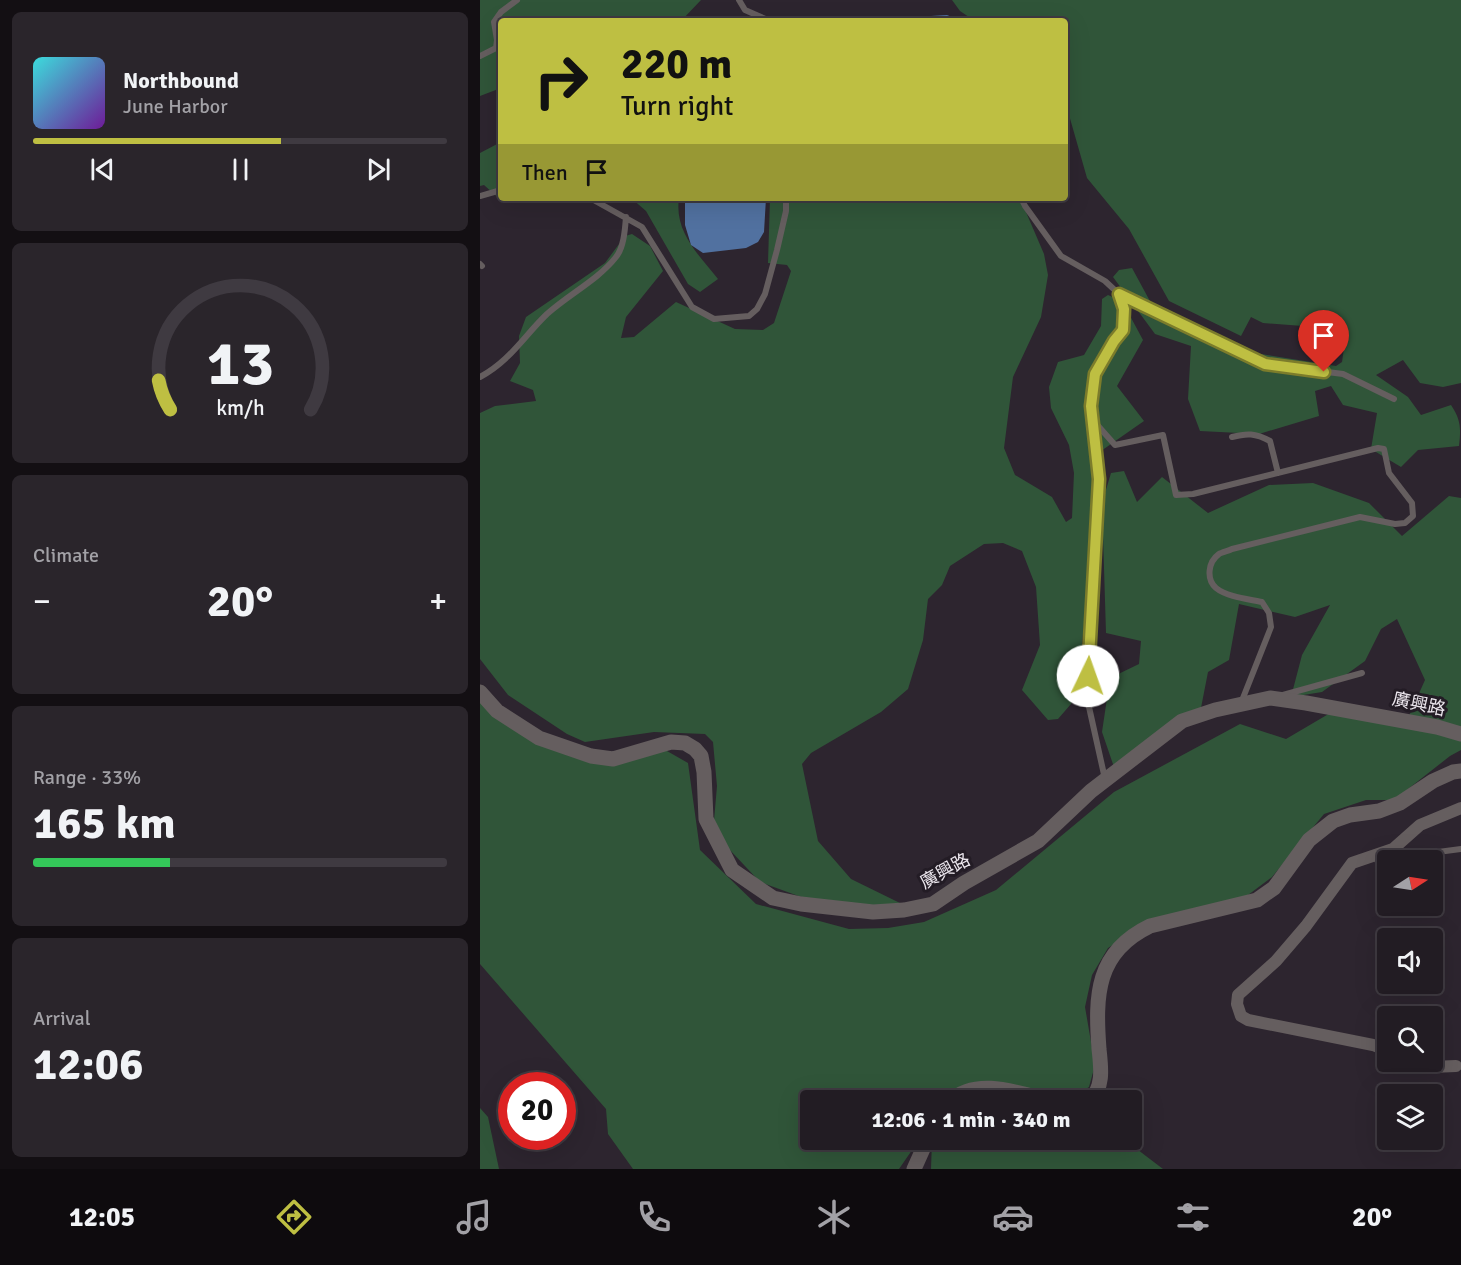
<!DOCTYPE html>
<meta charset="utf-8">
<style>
:root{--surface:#221c23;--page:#2a252b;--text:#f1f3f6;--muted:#a2a1a6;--line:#3f3a41;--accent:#bebf42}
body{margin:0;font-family:Signika,"Noto Sans TC",sans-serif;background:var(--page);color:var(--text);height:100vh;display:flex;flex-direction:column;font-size:22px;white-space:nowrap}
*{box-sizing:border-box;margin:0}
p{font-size:20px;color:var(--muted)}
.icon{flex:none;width:33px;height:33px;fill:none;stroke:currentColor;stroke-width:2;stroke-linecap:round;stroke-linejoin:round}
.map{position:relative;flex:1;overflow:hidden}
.sheet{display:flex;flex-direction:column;gap:12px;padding:12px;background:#130f13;width:480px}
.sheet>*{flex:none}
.hud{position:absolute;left:18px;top:18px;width:570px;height:183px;border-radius:6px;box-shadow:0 6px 24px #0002,0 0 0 2px var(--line);background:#bebf42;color:#111;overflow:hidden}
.needle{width:39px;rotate:78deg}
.controls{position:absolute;left:897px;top:850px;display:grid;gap:12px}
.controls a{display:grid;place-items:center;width:66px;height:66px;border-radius:6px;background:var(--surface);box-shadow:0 6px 24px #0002,0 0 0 2px var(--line);font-size:30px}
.speed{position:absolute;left:18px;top:1072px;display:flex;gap:12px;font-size:30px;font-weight:700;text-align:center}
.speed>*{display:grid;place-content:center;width:78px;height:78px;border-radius:50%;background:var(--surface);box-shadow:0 6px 24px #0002,0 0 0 2px var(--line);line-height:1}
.speed .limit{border:9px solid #d22;background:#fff;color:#111}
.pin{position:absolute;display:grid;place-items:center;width:51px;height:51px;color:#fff;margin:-62px -26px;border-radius:50% 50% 50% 0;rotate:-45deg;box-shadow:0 0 6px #0007}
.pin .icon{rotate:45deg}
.me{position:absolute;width:66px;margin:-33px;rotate:3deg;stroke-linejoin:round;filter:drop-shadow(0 0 4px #0008)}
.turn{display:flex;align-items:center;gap:21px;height:126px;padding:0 24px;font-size:27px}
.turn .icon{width:78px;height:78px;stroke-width:2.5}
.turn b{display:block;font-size:42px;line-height:51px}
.then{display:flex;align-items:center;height:57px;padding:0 24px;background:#0003;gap:12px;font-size:22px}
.big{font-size:45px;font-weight:700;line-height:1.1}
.sheet .card{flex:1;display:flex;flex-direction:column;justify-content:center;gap:9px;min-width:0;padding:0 21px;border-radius:9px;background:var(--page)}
.sheet .dial{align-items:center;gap:0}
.dial svg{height:156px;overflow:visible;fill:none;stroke:var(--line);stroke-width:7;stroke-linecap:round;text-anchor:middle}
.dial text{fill:var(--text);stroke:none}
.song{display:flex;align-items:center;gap:18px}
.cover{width:72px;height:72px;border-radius:9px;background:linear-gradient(135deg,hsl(180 70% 55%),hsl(280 70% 35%))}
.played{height:6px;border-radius:3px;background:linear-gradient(90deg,var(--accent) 60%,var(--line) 60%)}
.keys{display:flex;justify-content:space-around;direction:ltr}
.heat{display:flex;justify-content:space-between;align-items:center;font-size:33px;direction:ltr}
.charge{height:9px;border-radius:4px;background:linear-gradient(90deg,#34c759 33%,var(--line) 0)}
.trip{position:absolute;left:320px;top:1090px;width:342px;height:60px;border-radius:6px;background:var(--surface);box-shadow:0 6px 24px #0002,0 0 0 2px var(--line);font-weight:700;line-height:60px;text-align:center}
.menu{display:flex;height:96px;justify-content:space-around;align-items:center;background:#0e0b0e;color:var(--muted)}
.menu .icon{width:42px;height:42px}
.menu .selected{color:var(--accent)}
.menu b{font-size:27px;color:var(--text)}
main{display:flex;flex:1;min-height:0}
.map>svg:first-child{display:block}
.green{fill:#305539}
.water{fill:#5171a0}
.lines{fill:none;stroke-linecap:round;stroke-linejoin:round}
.service{stroke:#655e5f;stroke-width:6}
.minor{stroke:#655e5f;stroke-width:12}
.tertiary{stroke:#655e5f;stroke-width:15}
.route-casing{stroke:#7c7c2b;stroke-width:15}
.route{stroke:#bebf42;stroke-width:10}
.labels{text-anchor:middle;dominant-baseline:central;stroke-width:6;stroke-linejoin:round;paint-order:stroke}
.street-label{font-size:18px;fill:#ebe6ed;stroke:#231c25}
</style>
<main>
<section class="sheet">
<div class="card">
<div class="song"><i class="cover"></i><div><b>Northbound</b><p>June Harbor</p></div></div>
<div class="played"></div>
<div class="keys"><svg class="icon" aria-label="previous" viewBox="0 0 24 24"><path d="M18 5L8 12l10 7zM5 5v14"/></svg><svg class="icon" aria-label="pause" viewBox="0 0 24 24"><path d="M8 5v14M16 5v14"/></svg><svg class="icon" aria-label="next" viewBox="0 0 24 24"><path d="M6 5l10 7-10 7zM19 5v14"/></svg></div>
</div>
<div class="card dial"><svg viewBox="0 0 100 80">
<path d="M14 69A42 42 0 1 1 86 69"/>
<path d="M14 69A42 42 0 0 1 8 54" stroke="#bebf42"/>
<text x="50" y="56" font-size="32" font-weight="700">13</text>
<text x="50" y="72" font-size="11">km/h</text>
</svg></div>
<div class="card"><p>Climate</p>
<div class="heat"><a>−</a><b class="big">20°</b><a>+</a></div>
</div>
<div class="card"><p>Range · 33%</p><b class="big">165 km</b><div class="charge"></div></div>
<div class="card"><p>Arrival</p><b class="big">12:06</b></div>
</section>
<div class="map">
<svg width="981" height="1169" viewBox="0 0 981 1169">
<rect width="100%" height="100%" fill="#2d252f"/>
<path class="green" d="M0 0H221L201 21H21V88L0 96Z
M472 0H981V383L963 387 940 383 923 360 896 375 928 397 941 415 971 405C981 420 981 428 979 446L938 450 921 467 891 449 897 413 863 405 851 386 835 391 839 416 779 434 720 431 708 399 711 346 675 334 633 277 639 270 652 268 671 303 762 351 856 366 862 362 865 341 849 328 783 323 771 317 761 336 689 301 649 229 607 178 585 101V21H495L480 11Z
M21 142V198H29L24 203 4 185 0 186V153Z
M151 198H199C194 232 219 255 238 279L220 292 208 284 166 211Z
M290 198H540L564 254 568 275 561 317 533 377 524 448 535 475 572 497 586 522 592 518 594 473 589 445 571 408 569 387 578 362 604 355 621 326 622 299 628 295 642 301 663 340 637 386 664 421 621 451 598 684 591 704 578 719 568 720 542 690 560 645 556 587 542 551 523 543 504 544 470 566 462 585 448 599 443 640 428 689 401 712 331 753 322 764 338 841 371 879 422 904 401 908 324 898 280 882 233 832 237 786 233 742 225 734 174 732 105 742 87 734 28 695 0 659V413L15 406 56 401 53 390 30 381 40 363 39 336 46 317 125 263 145 236 152 234 170 246 183 271 146 317 141 338 154 337 196 302 255 329 283 330 294 323 311 271 307 265 288 263Z
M644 471 657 502 682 477 728 513 789 485 833 483 889 503 922 536 969 496 981 498V750L970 756 914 800H886L844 814 792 877 760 901 670 922 628 948 612 975 605 1007 615 1065 609 1087 592 1098 575 1099 530 1085 466 1101H330V1140H439L419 1169H153L128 1134 126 1109 0 964V701L114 761 180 747 208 763 220 850 276 904 369 929 408 928 444 922 516 890 634 792 760 724 806 739 857 709 924 727 945 680 917 619 901 629 885 661 842 692 811 697 822 655 850 605 815 617 759 604 749 660 728 672 720 713 635 770 622 732 630 678 659 664 661 641 626 633 622 503 631 473Z
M0 1108 8 1117 19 1169H0Z
M452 1140H645L683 1169H451Z"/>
<path class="water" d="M467 15 482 21H447L451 16Z
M205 198H286L284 232 278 242 266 248 223 253 211 245 205 225Z"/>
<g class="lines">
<path class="service" d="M259 0 265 10 290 21
M0 56 16 48 17 40 14 22 21 12 37 0
M0 196 21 190
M110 198 162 227 212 307 234 319 269 316 277 309 285 294 297 250 306 211V198
M541 198 545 206 581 256 625 281 639 294 644 309 643 330 634 341 615 374 611 406 619 479 607 698 625 779
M0 264 2 266
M639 294 785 364 863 374 914 399
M0 377C30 361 44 336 67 314 89 294 118 280 136 257 144 247 145 229 146 217
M612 419 635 445 683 435 696 495 713 494 898 448 904 449 909 473 932 503 933 516 925 523 915 524 880 517 752 549C748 551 742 552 739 554 728 562 726 579 736 588 747 597 768 599 782 602L789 613 791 627 761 703
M752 437C767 433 775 433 790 441L798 473
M803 695 882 673
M897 860 981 849"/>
<path class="minor" d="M908 1051 893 1045 768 1020 761 1016 757 1004 758 995 796 961 826 926 872 863 913 849 940 825 981 808
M932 1062 951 1067 976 1066"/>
<path class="tertiary" d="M0 692 17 711 59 738 111 756 133 759 191 742 205 743 215 749 221 756 224 772 226 819 252 870 293 898 321 904 393 912 424 910 453 904 484 883 558 841 611 791 702 721 735 710 790 698 826 703 957 727 981 734
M471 1101C497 1076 541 1094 571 1101
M610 1101C624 1086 621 1068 619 1049 615 995 616 952 670 926L777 900 794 888 829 840 853 821 870 815 899 811 920 803 953 781 973 772 981 771
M434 1169 447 1140"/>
</g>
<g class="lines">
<g class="route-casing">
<path id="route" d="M608 676 619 479 611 406 615 374 634 341 643 330 644 309 639 294 785 364 844 372"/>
</g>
<use href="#route" class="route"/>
</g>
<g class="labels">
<g class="street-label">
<text transform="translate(939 704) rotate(12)">廣興路</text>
<text transform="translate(465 871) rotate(-29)">廣興路</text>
</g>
</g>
</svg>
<div class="controls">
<a><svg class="needle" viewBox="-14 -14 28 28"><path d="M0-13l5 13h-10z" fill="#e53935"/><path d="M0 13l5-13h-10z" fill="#a2a1a6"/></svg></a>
<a><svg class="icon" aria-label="sound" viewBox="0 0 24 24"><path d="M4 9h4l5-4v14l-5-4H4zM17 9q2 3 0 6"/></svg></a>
<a><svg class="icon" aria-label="search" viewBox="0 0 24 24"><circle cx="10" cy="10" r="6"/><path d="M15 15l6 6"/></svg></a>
<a><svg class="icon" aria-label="layers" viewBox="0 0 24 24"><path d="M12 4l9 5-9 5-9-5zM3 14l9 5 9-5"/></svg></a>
</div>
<div class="speed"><div class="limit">20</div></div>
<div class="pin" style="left:844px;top:372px;background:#d93025"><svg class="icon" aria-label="arrive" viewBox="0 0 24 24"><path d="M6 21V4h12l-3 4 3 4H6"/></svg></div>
<svg class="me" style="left:608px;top:676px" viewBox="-20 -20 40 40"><circle r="19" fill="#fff"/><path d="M0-13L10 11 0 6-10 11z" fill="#bebf42"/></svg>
<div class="trip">12:06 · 1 min · 340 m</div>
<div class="hud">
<div class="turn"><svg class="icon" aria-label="right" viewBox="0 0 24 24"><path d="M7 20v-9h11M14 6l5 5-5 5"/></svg><div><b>220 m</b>Turn right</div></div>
<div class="then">Then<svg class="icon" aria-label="arrive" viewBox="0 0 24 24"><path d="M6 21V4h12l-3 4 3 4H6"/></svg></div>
</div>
</div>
</main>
<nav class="menu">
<b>12:05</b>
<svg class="icon selected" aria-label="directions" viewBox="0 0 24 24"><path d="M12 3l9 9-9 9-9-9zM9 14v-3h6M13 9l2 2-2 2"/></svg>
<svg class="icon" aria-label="music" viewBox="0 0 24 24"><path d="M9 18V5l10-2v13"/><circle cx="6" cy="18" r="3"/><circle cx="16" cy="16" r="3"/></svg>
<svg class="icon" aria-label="phone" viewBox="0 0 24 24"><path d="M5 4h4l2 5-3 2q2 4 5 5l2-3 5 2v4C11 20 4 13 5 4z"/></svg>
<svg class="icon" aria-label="climate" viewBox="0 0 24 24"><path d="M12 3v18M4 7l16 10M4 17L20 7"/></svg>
<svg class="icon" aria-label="car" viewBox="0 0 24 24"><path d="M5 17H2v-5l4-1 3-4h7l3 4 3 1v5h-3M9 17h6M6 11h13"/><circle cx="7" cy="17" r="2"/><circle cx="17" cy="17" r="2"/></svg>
<svg class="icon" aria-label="filters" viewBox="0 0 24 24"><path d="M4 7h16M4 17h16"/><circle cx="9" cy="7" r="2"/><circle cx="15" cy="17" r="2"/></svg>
<b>20°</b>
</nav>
